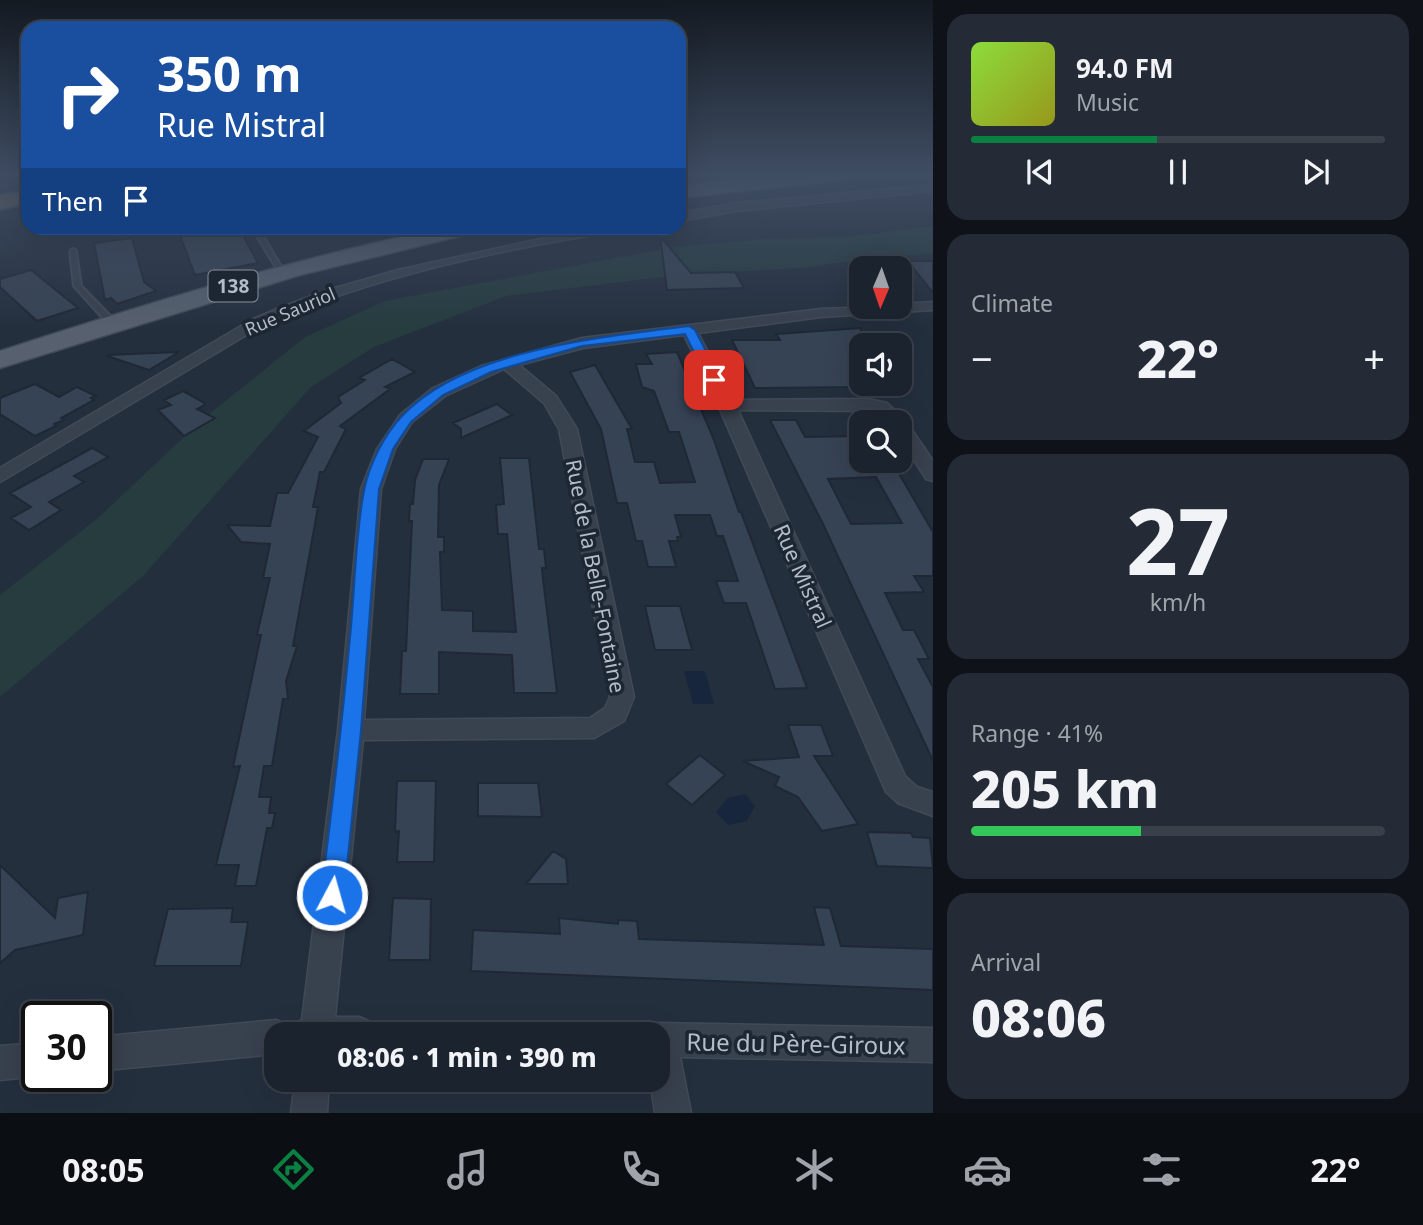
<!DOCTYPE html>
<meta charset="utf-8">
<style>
:root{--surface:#1b232e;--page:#242b36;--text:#f1f3f6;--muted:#a0a4aa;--line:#39404a;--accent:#0b8043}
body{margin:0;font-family:"Noto Sans",sans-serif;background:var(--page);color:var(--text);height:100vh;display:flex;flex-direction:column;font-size:26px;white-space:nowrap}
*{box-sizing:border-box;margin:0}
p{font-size:23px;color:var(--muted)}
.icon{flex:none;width:38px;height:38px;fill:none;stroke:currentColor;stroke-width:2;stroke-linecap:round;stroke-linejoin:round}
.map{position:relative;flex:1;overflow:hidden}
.side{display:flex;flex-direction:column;gap:14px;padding:14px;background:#0f1319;width:490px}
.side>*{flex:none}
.banner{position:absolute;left:21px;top:21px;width:665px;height:214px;border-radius:21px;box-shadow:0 7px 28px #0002,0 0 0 2px var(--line);background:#1a4fa0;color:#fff;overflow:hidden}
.needle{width:46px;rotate:182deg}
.controls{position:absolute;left:849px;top:256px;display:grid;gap:14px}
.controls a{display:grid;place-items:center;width:63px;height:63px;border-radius:14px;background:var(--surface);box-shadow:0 7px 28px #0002,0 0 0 2px var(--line);font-size:35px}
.speed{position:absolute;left:21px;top:1001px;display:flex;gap:14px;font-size:35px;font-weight:700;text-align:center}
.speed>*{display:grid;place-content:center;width:91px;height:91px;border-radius:50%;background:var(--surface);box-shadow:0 7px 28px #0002,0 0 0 2px var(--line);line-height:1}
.speed .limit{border:4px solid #111;border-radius:10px;background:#fff;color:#111}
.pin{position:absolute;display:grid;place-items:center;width:60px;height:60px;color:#fff;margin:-30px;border-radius:14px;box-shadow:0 4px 10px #0006}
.me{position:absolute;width:77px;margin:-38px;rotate:6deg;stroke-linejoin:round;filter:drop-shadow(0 0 5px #0008)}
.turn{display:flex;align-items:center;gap:24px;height:147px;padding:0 21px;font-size:32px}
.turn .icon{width:91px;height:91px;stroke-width:2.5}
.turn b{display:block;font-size:49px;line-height:60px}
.then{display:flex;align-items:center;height:66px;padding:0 21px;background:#0003;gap:14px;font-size:26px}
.big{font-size:52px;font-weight:800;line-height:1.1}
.side .tile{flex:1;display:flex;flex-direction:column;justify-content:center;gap:10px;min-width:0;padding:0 24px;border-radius:21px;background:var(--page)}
.side .dial{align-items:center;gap:0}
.dial b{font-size:91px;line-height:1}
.song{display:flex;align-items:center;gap:21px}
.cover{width:84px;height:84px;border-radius:10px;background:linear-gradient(135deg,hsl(90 70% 55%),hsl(60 70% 35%))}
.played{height:7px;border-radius:4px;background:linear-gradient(90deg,var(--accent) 45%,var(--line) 45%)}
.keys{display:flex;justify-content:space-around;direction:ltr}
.heat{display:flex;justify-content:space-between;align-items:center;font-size:38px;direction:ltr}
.charge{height:10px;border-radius:5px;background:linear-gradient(90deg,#34c759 41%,var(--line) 0)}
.trip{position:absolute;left:264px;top:1022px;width:406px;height:70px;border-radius:21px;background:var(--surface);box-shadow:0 7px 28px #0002,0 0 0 2px var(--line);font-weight:800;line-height:70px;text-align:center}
.dock{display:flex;height:112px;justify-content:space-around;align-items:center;background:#0b0e12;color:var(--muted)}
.dock .icon{width:49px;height:49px}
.dock .active{color:var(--accent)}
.dock b{font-size:32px;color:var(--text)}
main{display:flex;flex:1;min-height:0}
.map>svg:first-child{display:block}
.green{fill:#263c3f}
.water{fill:#17263c}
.building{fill:#364354;stroke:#1f2835;stroke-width:2;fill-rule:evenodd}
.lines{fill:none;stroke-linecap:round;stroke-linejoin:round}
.service-casing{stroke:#414a57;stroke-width:4}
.minor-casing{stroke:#414a57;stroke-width:3}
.primary-casing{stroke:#414a57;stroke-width:3}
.motorway-casing{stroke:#434c59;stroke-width:4}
.service{fill:#38414e;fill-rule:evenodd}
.minor{fill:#38414e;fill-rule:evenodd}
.primary{fill:#56606e;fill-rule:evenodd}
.motorway{fill:#746855;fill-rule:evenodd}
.route{fill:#1a73e8;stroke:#114b97;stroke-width:2}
.labels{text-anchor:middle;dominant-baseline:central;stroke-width:7;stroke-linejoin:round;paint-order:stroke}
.far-street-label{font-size:18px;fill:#b4bcc9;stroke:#1d2633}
.shield{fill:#1d2633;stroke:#878f9c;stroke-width:2}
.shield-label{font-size:19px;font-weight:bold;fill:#b4bcc9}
.street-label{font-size:21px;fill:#b4bcc9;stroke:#1d2633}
.near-street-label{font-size:24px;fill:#b4bcc9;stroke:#1d2633}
</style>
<main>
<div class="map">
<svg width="933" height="1113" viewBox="0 0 933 1113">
<rect width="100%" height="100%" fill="#242f3e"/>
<path class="green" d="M933 226V253L883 257 801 268 679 275 506 296 374 347 311 387 144 575 0 697V595L98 518 203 419 305 337 385 301 675 247 765 239 847 237Z"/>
<path class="water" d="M684 671H705L714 704H693Z
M745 794 755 806 747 821 728 825 716 812 728 798Z"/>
<path class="building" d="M177 228H239L258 263 195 275Z
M660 236 691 273 735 272 744 288 667 290Z
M132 238 144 282 156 291 117 304 111 298 105 300 94 243Z
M908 261H933V293Z
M31 270 78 308 37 321 0 287V279Z
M861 328V387L755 388 732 340H780L776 334Z
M179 352 149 370 107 356V355Z
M677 352 714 440 739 512H741L807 688 775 689 746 603H724L716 581H738L723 536H717L710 515H675L681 537H677L678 541H669L676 567H648L642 541H636L627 503H617L601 429 570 372 595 365 632 429H627L635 462H654L660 483 695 482 679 432H669L654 391 642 387 636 364H652L646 354Z
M392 359 415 372 385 387 390 389 340 426 346 429 324 472H320L313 507H318L293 646H297L286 681 288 699H283L272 766H264L259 797H271L269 813H275L272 828H267L256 886H235L239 865H216L240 766 233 767 261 635H257L270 578H263L270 544 241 542 227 525 270 526 277 493H288L318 437 304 431 341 403 338 397 365 380 359 378Z
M35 384 59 397 77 387 96 396 91 398 94 400 61 418 64 420 54 424 56 426 35 436 0 414V398Z
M183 391 203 402 205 405 197 409 215 418 184 436 158 410 171 405 164 400Z
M497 404 512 415 461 438V429L453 423Z
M770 420H796L805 437 861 436V460H891L933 532V576H914L924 592 885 593 903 630H914L929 659H918L933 687V761L823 524ZM876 477 902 523 851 524 828 479Z
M92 448 108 457 74 476 84 482 49 502 61 510 29 530 11 518 31 507 10 493Z
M500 458H529L539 549H544L546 568H542L543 579 557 693H514L512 655 439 652V694H400L402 651H406L412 521H409L410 504H413L415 480 423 459H449L439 485 438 537H444V552H440L442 610 473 611V631L516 632 507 534H498L496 505 504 504Z
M645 606H680L692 650H655Z
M788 725H821L833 756H814L858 824 822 831 798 797 775 786 779 777 743 761 799 757Z
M700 755 725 775 692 805 666 784Z
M397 781H436L434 862H397L399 831 395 832Z
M478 783H538L542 817 478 816Z
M867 832 911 833 913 837 930 838 933 868 877 866Z
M553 851 566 859 568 884H526Z
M0 865 55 918 58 898 88 892 83 935 15 950 0 963Z
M393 898 431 899 430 960H389Z
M814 907 830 908 841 946 933 949V990L471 971 473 930 560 934 559 918 618 924V920L637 921 639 939 824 945Z
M233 908 231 922H248L241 966H154L168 909Z"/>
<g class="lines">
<g class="service-casing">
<path id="service" d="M724 174H730L744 184 739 185Z
M252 228H258L285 273 284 274H280Z
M73 249 76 251 81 286 115 321V325H109L74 286 70 251Z"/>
</g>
<g class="minor-casing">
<path id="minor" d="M933 185V191L737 211 679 221V213L737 203Z
M590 228H617L611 232C494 251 372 277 263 325L0 482V468L253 319 277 309 325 291 398 270Z
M933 302V310L821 317 698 333 733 400 868 399 887 403 906 421 933 461V481L926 479 900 438V422H887L875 411 738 410 905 776 917 787 933 792V816L898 803 886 792 718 405 684 335 583 348 519 365 556 396 577 429 634 697 624 721 594 738 363 740 335 1017H359L371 1022 376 1034H292L297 1022 302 1020 338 730 361 489 377 449 400 415 433 388 481 366 582 338 821 309 900 306V304ZM504 369 544 403 559 429 610 697 605 708 590 718 364 720 381 489 395 449 412 422 445 396Z
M276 1020 288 1025 292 1034H276V1054L96 1071V1037Z
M658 1023 933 1028V1062L680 1057 691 1113H655L650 1080H658V1034H644L646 1028Z
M37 1043 39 1076 0 1080V1046Z
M295 1080H329L327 1113H291Z"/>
</g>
<g class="primary-casing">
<path id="primary" d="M795 174H853L844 180 679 198V186Z
M443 228H480L477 232 300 275 0 368V351C146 304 292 259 443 228Z"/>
</g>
<g class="motorway-casing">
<path id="motorway" d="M28 191V203L0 209V195Z"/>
</g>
<use href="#service" class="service"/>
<use href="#minor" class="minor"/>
<use href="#primary" class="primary"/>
<use href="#motorway" class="motorway"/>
</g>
<linearGradient id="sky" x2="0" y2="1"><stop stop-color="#141a22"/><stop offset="0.53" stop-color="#3f4d63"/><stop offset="1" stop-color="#3f4d63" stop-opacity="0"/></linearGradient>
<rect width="933" height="329" fill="url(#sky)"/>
<path class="route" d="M689 326 695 330 721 380 719 382H710L708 380 685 334 582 346 491 372 443 395 411 422 393 449 379 489 361 730 344 895 340 903 332 906 325 903 321 895C332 810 342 724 350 638 355 590 355 538 364 491 369 465 384 435 402 416 465 349 602 337 689 326Z"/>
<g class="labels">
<g class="far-street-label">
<text transform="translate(290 311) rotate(-23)">Rue Sauriol</text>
</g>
<rect class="shield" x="208.5" y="270.5" width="49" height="31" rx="5"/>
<g class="shield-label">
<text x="233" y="286">138</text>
</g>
<g class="street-label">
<text transform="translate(596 576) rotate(79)">Rue de la Belle-Fontaine</text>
<text transform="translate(803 576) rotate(66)">Rue Mistral</text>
</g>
<g class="near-street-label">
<text transform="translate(796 1043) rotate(1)">Rue du Père-Giroux</text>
</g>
</g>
</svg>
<div class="controls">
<a><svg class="needle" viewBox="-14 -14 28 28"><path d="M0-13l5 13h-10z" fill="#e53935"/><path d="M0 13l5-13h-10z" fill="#a0a4aa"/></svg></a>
<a><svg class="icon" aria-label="sound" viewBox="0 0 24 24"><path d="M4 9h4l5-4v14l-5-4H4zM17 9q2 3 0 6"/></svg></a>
<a><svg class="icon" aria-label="search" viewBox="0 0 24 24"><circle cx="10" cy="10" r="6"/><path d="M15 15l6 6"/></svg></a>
</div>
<div class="speed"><div class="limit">30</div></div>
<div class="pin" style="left:714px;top:380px;background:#d93025"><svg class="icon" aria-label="arrive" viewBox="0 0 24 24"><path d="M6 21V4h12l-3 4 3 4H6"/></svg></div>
<svg class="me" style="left:332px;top:895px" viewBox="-20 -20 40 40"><circle r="17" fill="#1a73e8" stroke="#fff" stroke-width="3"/><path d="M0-11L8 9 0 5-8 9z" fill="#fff"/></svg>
<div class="trip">08:06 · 1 min · 390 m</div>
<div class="banner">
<div class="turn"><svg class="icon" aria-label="right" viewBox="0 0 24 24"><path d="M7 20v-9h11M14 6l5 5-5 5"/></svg><div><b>350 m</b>Rue Mistral</div></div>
<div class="then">Then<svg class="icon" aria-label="arrive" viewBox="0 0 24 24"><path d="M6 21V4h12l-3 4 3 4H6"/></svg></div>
</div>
</div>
<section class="side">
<div class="tile">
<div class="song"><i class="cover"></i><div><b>94.0 FM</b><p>Music</p></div></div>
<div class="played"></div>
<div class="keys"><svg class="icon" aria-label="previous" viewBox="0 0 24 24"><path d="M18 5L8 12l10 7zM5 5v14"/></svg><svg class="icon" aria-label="pause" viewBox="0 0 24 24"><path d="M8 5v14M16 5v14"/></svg><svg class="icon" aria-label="next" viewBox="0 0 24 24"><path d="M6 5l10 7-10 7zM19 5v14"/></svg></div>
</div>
<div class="tile"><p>Climate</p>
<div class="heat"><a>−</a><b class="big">22°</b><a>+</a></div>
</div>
<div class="tile dial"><b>27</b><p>km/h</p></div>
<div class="tile"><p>Range · 41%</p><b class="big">205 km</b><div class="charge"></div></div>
<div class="tile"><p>Arrival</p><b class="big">08:06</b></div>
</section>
</main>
<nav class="dock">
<b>08:05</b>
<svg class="icon active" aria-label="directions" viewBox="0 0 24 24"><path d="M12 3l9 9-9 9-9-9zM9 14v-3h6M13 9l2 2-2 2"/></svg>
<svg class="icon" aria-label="music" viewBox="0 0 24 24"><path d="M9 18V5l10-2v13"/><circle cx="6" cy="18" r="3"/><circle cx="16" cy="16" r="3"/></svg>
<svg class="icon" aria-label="phone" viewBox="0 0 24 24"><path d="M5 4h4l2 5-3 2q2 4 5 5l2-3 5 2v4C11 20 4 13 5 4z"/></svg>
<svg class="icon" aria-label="climate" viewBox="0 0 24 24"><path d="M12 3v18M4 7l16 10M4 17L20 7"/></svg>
<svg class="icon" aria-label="car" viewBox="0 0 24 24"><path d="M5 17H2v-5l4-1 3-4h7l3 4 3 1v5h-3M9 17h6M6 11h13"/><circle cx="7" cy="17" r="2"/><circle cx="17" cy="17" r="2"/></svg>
<svg class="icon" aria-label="filters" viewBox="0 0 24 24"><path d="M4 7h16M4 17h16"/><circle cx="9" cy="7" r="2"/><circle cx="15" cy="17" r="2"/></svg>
<b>22°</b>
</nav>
